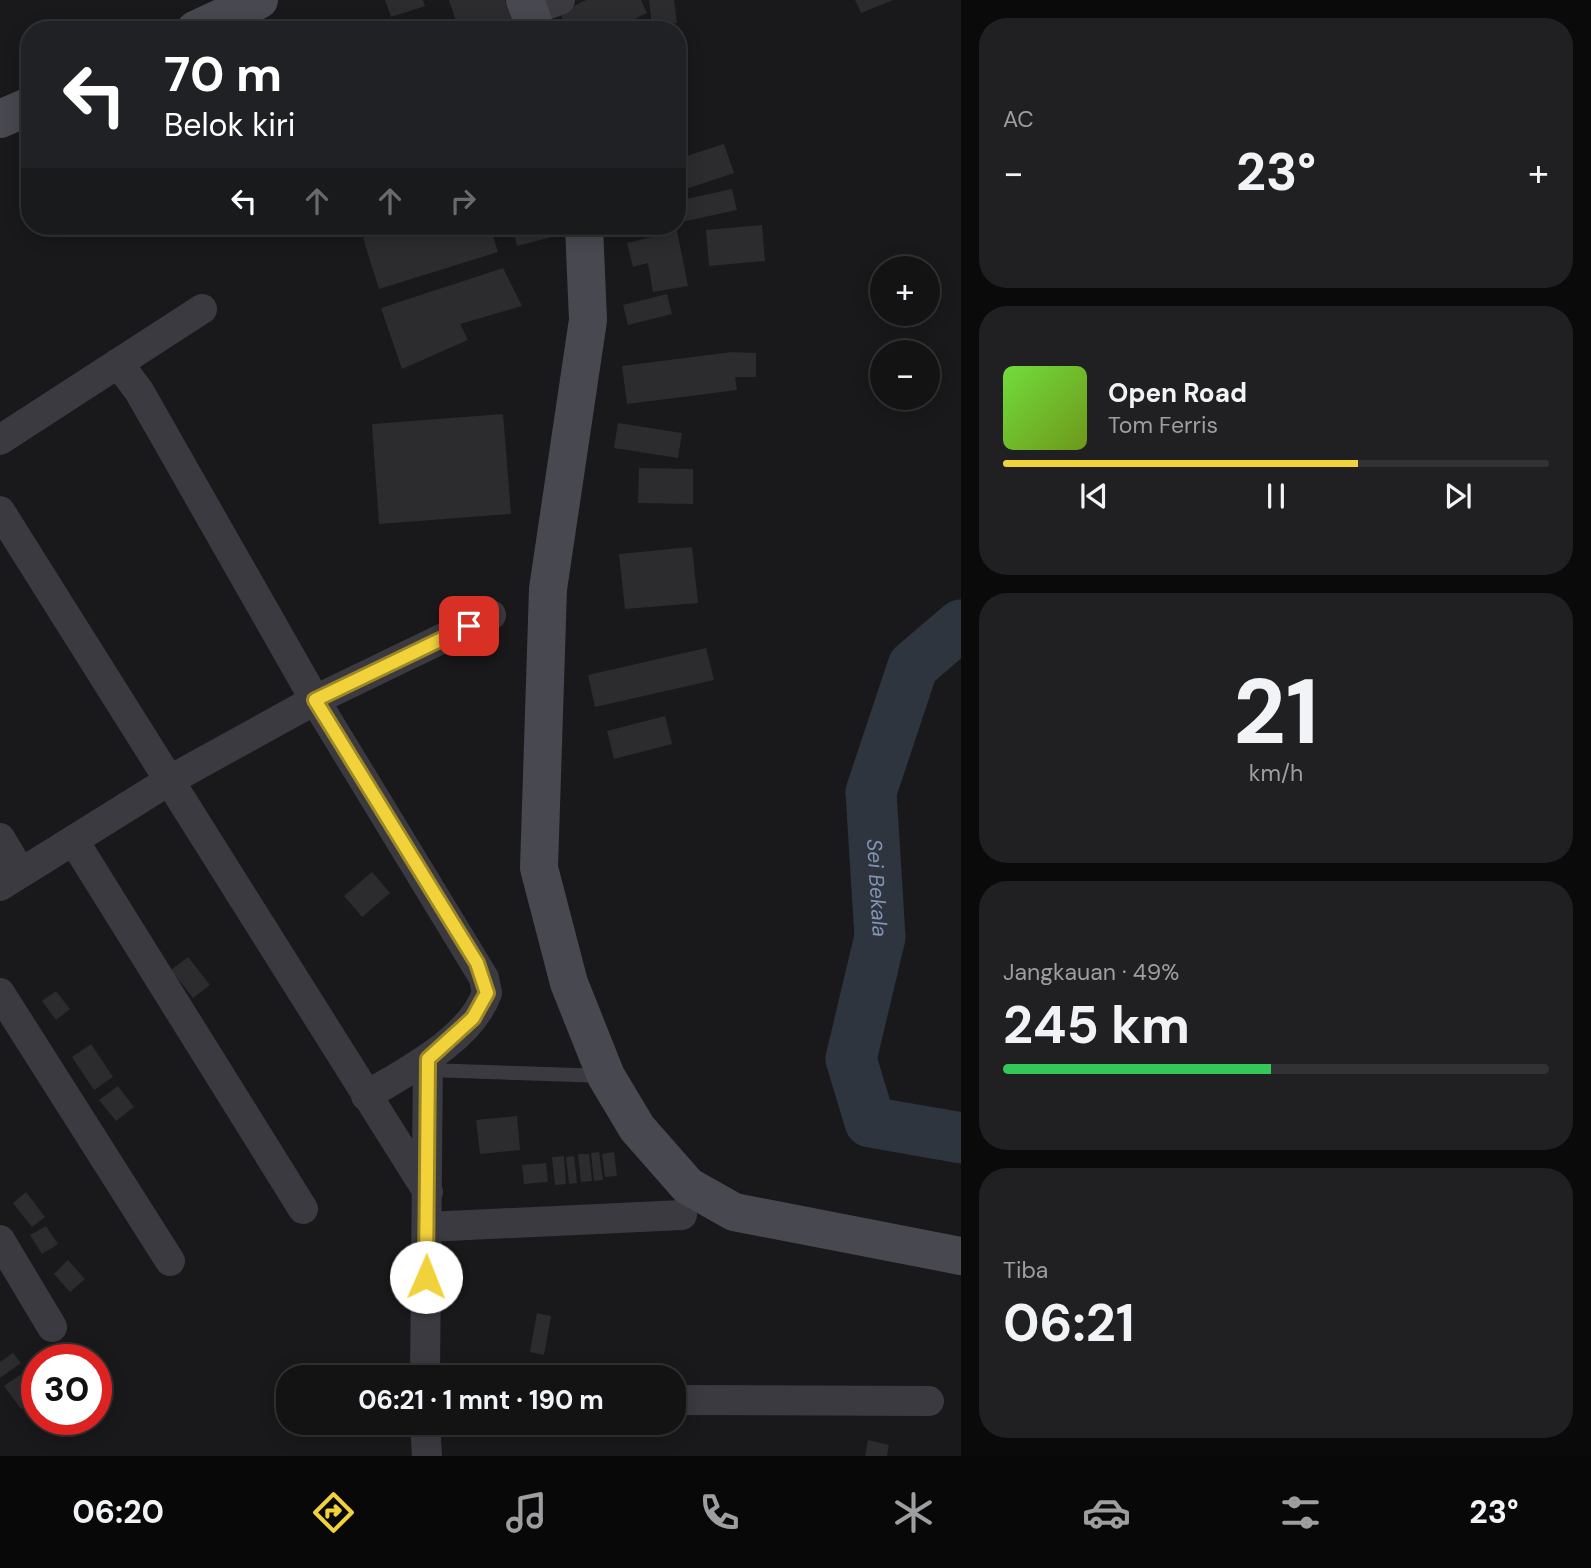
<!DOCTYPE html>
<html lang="id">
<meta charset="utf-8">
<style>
:root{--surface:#131314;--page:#202022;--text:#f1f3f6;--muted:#9d9ea0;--line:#323234;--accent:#f1d23b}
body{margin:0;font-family:"DM Sans",sans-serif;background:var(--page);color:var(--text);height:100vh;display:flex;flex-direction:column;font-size:26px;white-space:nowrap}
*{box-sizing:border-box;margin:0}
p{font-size:23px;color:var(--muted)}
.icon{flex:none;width:38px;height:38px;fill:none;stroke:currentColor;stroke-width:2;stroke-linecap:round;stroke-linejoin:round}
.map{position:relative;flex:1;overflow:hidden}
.panel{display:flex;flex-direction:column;gap:18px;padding:18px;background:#0a0a0b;width:630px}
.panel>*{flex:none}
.top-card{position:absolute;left:21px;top:21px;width:665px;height:214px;border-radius:28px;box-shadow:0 4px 18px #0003,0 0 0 2px var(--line);background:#202124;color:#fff;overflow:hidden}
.buttons{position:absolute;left:870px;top:256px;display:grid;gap:14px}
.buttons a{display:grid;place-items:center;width:70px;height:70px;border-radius:50%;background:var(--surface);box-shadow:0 4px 18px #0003,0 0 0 2px var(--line);font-size:35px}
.speed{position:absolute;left:21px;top:1344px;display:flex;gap:14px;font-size:35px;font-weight:700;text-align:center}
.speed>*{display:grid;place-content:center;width:91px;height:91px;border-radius:50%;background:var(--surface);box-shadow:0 4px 18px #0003,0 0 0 2px var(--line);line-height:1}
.speed .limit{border:10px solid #d22;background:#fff;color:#111}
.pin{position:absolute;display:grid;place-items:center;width:60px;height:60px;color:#fff;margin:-30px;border-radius:14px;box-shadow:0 4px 10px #0006}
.me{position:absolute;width:77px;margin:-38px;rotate:1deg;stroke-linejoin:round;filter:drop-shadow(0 0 5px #0008)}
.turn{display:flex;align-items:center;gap:24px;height:147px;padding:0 28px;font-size:32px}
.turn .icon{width:91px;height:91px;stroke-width:2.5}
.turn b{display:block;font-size:49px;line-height:60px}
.lanes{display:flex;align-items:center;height:66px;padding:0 28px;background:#0003;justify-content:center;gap:35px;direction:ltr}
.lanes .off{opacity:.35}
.big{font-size:52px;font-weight:700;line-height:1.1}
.panel .tile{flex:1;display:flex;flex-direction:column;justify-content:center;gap:10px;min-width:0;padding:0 24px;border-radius:28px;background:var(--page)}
.panel .dial{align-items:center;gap:0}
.dial b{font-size:91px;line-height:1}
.song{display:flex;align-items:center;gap:21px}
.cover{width:84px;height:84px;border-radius:10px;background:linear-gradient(135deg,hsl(100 70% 55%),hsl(80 70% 35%))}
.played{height:7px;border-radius:4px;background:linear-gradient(90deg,var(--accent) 65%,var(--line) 65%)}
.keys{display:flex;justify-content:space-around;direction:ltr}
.heat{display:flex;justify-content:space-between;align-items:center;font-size:38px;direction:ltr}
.charge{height:10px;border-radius:5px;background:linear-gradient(90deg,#34c759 49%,var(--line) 0)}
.trip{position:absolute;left:276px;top:1365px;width:410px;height:70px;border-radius:28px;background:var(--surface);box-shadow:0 4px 18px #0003,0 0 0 2px var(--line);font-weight:700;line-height:70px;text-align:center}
.tab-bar{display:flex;height:112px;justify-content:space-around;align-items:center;background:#080808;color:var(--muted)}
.tab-bar .icon{width:49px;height:49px}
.tab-bar .on{color:var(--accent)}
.tab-bar b{font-size:32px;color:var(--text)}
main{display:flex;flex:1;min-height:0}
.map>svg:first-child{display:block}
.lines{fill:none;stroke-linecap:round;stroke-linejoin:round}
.river{stroke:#2f353f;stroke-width:51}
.building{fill:#2c2c2f}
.lane{stroke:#3a3a40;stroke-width:14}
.street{stroke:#3a3a40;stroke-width:30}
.secondary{stroke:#484850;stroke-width:38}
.route-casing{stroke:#9d8826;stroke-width:18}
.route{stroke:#f1d23b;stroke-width:12}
.labels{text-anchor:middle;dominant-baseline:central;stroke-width:7;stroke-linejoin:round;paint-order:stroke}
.water-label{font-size:21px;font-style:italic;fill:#8395b5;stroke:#141416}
</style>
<main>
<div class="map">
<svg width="961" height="1456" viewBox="0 0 961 1456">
<rect width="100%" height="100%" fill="#19191b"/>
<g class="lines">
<path class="river" id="s1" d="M961 625 913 666 871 792 880 937 851 1059 870 1122 961 1138"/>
</g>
<path class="building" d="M385 0H423L425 6 391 17Z
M449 0H505L514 27 459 30Z
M586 0H641L647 13 611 30H568L560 13Z
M649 0H674L677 23 652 26Z
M855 0H893L861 13Z
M677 83 684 97 677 101Z
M724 144 734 173 677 192V159Z
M732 189 737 210 677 223V201Z
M762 225 765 261 709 266 706 230Z
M402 226H490L498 252 379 289 363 238Z
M512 226H554L556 236 517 246Z
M607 226H639V227L609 235Z
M677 231 688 286 653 292 648 263 633 267 627 243Z
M503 268 522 306 460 324 468 340 402 369 381 308Z
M667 294 672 314 628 325 623 305Z
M732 352 756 353V377H735L737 390 627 404 622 366Z
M503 414 511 514 379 524 372 424Z
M618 423 682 433 678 458 614 448Z
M639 468 693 469V504L638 503Z
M692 547 698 603 625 609 619 554Z
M706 648 714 680 595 707 588 675Z
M665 716 672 744 614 759 607 731Z
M372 872 390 893 362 917 344 896Z
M188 957 210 985 193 998 171 970Z
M56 991 70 1009 56 1020 42 1001Z
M91 1044 113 1077 94 1090 72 1057Z
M118 1086 134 1107 116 1121 99 1100Z
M517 1116 520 1150 480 1154 476 1120Z
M599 1152 603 1180 594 1181 591 1153Z
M614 1152 617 1176 605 1177 602 1154Z
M578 1154H589L592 1181 581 1182Z
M564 1156 566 1184 555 1185 552 1157Z
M574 1156 577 1183 569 1184 566 1157Z
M546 1163 548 1182 524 1184 522 1165Z
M26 1192 45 1217 32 1227 13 1203Z
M46 1226 58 1244 42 1254 30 1235Z
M68 1260 85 1279 70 1292 54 1274Z
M537 1313 551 1316 544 1355 530 1352Z
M13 1353 21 1363 0 1378V1362Z
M29 1369 37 1380V1397L21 1409 4 1386Z
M868 1440 889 1445 887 1456H865Z"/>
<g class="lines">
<path class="lane" d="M428 1070 605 1076"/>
<path class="street" d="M530 11 560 0
M118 363 139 391 315 700 484 978 487 993C470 1040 407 1071 366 1096
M0 440 202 309
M0 511 428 1192
M0 838 21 873
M74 841 303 1209
M0 886 170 780 315 700 491 615
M0 993 170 1261
M427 1227 682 1215
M0 1240 52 1327
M425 1377 428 1059
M674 1400 929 1401
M425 1423 427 1456"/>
<path class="secondary" d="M525 0 536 30
M195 30 259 0
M0 119 30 106
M584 226 588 320 548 589 539 868 569 983 606 1076 637 1128 688 1186 734 1212 961 1256"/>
</g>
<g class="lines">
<g class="route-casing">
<path id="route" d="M426 1277 428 1059 473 1018 487 993 477 963 315 700 469 626"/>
</g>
<use href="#route" class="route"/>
</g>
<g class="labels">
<g class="water-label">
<text stroke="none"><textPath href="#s1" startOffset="292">Sei Bekala</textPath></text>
</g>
</g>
</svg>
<div class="buttons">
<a>+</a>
<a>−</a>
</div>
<div class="speed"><div class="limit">30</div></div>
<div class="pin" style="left:469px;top:626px;background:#d93025"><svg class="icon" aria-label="arrive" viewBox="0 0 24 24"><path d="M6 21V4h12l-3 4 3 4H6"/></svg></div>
<svg class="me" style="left:426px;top:1277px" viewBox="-20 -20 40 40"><circle r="19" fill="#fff"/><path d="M0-13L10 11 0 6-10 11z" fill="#f1d23b"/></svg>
<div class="trip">06:21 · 1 mnt · 190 m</div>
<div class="top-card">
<div class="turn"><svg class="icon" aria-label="left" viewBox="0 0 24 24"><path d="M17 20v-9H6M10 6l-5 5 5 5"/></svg><div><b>70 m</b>Belok kiri</div></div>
<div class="lanes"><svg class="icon" aria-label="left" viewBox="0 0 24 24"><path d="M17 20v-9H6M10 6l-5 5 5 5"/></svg><svg class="icon off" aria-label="ahead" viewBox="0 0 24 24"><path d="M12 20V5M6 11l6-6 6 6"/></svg><svg class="icon off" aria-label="ahead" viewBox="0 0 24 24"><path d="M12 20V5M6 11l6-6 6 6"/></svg><svg class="icon off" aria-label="right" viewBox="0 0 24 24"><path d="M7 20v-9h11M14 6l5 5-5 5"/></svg></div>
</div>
</div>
<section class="panel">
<div class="tile"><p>AC</p>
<div class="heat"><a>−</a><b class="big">23°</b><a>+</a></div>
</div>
<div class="tile">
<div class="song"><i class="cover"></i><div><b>Open Road</b><p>Tom Ferris</p></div></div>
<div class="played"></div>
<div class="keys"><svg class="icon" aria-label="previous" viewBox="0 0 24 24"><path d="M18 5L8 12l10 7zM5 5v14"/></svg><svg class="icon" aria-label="pause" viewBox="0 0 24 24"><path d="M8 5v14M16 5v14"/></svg><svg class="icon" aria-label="next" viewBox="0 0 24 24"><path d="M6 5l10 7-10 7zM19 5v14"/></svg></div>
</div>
<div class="tile dial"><b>21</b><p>km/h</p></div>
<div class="tile"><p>Jangkauan · 49%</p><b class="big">245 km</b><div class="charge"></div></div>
<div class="tile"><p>Tiba</p><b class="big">06:21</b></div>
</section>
</main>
<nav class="tab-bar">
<b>06:20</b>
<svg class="icon on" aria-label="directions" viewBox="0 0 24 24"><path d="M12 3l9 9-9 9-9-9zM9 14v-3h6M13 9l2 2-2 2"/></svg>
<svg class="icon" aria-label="music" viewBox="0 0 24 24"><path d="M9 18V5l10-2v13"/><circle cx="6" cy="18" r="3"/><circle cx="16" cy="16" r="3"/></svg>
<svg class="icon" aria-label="phone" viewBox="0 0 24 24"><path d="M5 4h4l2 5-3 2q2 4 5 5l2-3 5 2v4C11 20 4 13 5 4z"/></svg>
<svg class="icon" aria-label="climate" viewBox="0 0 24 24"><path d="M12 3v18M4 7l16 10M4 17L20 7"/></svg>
<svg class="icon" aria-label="car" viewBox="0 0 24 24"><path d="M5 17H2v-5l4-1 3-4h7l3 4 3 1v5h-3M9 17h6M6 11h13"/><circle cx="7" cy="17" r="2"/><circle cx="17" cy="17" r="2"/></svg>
<svg class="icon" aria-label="filters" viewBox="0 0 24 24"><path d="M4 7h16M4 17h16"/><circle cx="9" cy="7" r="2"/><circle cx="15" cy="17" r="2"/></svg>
<b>23°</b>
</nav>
